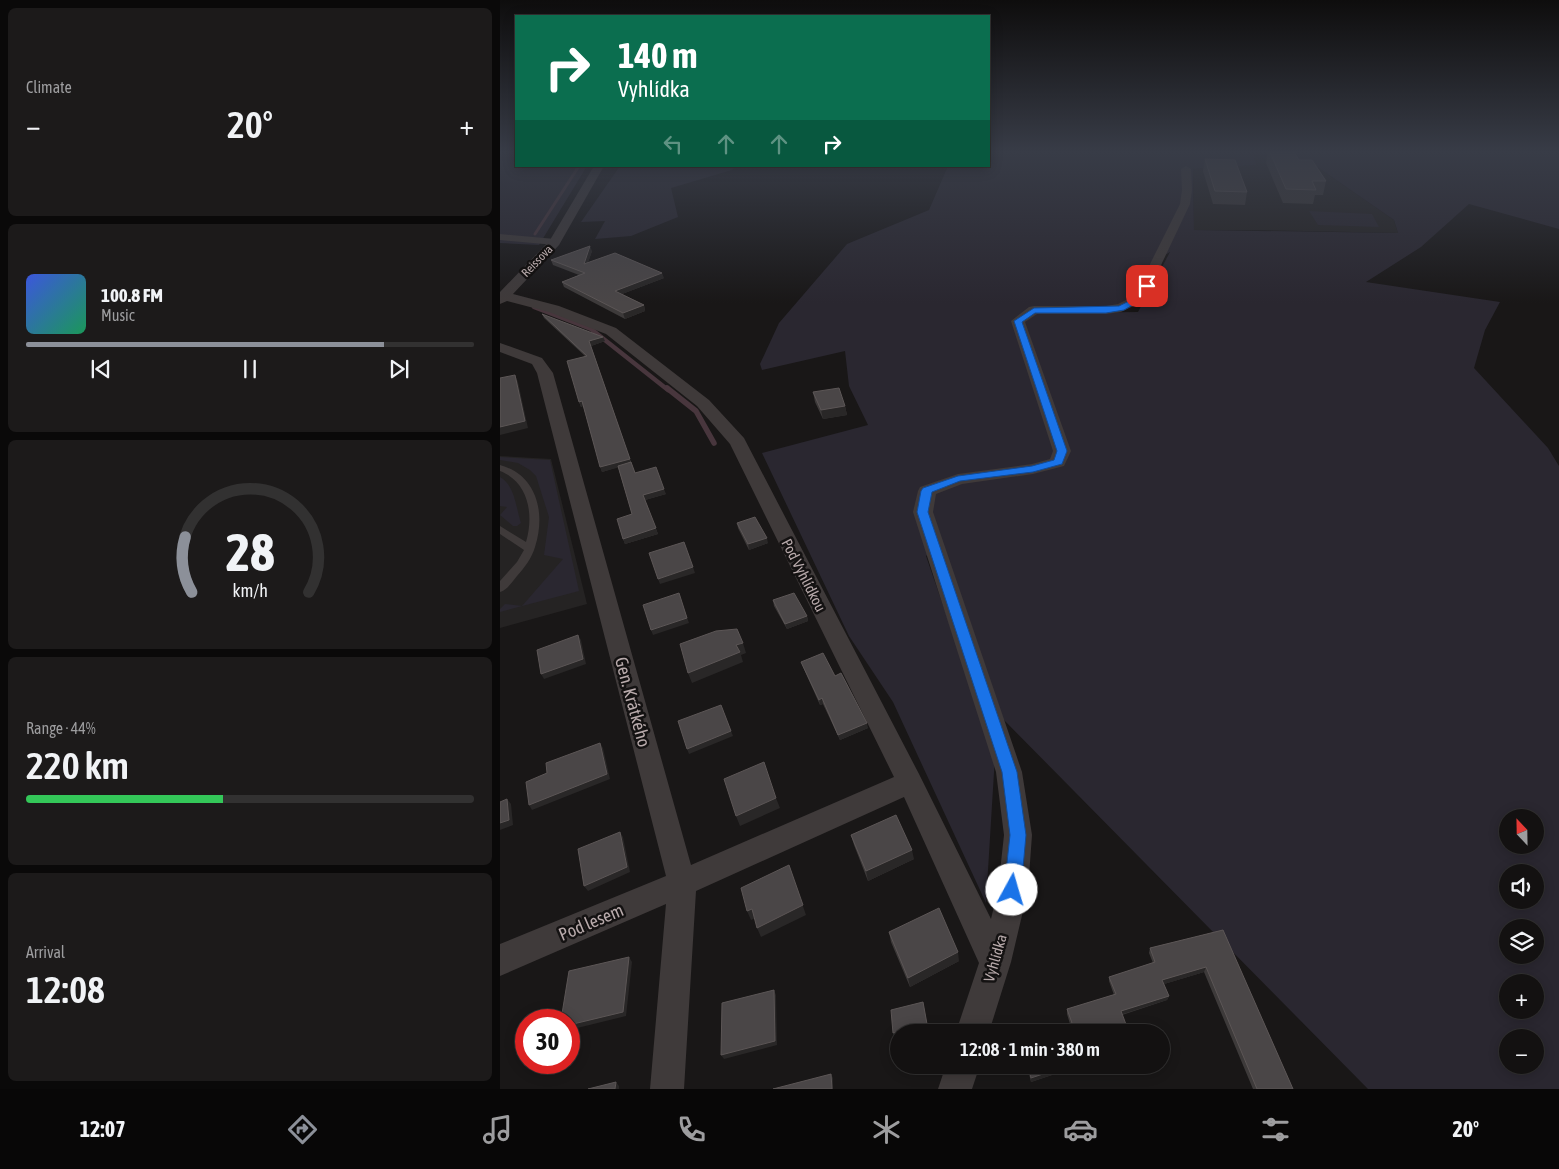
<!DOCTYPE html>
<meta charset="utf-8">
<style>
:root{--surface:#131111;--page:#1c1a1a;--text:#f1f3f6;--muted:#9d9d9f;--line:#323131;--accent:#8c9099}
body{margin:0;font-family:"Asap Condensed",sans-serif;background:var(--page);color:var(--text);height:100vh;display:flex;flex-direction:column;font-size:19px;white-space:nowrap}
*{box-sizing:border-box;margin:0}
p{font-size:16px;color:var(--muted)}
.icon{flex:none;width:28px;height:28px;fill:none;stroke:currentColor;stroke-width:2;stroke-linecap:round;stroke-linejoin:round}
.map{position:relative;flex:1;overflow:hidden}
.panel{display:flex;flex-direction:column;gap:8px;padding:8px;background:#0a0909;width:500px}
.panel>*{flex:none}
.guide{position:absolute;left:15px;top:15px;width:475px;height:152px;border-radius:0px;box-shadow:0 2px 12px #0003,0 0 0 1px var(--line);background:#0b6e4f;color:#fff;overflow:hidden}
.needle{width:32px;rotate:338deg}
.tools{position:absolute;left:999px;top:809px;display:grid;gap:10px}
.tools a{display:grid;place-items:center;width:45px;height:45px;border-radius:50%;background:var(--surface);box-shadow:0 2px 12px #0003,0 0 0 1px var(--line);font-size:25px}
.speed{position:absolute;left:15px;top:1009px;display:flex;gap:10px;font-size:25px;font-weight:700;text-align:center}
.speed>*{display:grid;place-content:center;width:65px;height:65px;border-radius:50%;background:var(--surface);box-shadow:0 2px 12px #0003,0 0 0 1px var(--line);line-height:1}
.speed .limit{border:8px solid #d22;background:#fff;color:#111}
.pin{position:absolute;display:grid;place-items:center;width:42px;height:42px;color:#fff;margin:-21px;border-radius:10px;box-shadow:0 2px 8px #0006}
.me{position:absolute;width:55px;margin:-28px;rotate:6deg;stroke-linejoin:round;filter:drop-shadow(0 0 4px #0008)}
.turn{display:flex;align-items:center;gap:18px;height:105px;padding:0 20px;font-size:22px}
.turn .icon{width:65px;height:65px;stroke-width:2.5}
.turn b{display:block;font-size:35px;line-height:42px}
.lanes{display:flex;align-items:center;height:48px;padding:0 20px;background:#0003;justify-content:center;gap:25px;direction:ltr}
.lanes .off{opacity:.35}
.big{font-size:38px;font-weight:600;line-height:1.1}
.panel .tile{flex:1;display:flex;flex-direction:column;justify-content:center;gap:8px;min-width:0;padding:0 18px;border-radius:8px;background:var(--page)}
.panel .dial{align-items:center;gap:0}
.dial svg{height:130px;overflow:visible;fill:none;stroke:var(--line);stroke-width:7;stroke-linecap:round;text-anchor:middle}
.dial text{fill:var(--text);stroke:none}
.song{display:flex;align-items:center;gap:15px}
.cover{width:60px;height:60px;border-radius:8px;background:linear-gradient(135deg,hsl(230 70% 55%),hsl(150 70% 35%))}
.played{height:5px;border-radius:2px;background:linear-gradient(90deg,var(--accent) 80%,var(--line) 80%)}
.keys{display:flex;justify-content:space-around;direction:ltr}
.heat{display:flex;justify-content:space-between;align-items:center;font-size:28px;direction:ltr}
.charge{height:8px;border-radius:4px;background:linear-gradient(90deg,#34c759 44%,var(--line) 0)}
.trip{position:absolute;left:390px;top:1024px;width:280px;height:50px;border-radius:25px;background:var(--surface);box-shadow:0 2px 12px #0003,0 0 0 1px var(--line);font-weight:600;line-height:50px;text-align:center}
.menu{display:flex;height:80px;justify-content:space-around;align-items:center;background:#080707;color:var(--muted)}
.menu .icon{width:35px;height:35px}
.menu .selected{color:var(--accent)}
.menu b{font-size:22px;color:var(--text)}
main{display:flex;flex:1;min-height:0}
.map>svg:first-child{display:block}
.built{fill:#252323}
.green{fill:#2a2730;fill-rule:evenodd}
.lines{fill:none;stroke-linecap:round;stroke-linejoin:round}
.stream-far2{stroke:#48363d;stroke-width:3}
.stream-far1{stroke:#48363d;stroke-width:4.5}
.stream{stroke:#48363d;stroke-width:5.5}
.service{fill:#3f3a3a;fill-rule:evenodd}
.pedestrian{fill:#3f3a3a;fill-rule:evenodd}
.minor{fill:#3f3a3a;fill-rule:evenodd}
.wall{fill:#3d3a3a}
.shaded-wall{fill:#292727}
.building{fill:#4a4647;stroke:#5c5656}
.route{fill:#1a73e8;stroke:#114b97}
.labels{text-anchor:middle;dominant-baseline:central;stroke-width:5;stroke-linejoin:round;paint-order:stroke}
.far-street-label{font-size:12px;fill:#b8aaab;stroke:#141212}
.street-label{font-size:15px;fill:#b8aaab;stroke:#141212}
.near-street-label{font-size:18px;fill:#b8aaab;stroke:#141212}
</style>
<main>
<section class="panel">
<div class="tile"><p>Climate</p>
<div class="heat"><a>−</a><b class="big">20°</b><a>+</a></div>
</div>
<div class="tile">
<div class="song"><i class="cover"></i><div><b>100.8 FM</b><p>Music</p></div></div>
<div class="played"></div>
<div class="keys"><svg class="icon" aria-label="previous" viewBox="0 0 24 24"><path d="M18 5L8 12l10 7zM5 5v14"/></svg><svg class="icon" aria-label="pause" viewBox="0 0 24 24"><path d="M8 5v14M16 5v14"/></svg><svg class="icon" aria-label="next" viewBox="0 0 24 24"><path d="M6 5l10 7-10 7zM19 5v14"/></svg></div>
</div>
<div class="tile dial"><svg viewBox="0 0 100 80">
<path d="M14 69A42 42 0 1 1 86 69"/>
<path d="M14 69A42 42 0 0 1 10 35" stroke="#8c9099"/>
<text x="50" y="56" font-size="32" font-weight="700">28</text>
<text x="50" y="72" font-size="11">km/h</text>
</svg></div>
<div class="tile"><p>Range · 44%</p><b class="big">220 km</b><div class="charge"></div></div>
<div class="tile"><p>Arrival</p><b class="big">12:08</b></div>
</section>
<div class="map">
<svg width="1059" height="1089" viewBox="0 0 1059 1089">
<rect width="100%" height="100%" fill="#191717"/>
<path class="built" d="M753 150H772L816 166 894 220 898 233 762 230H694L693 169 755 165Z
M0 456 51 459 87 604 0 628Z"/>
<path class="green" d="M0 150H16V166H87L39 245 0 243Z
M489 150H753L756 165 693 169 694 230 898 233 894 220 816 166 772 150H1059V229L969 204 921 247 866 282 1000 302 985 330 974 368 1048 448 1059 466V1089H868L500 716 441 544 426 556 495 756 486 903 393 702 349 636 262 453 368 425 349 386 345 351 262 370 260 364 279 323 347 244 429 210 448 166H489ZM670 252 638 312 561 313 629 304 650 264ZM1008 818H1035V845H1008ZM1008 872H1035V900H1008ZM1008 928H1035V955H1008ZM1008 982H1035V1010H1008ZM1008 1038H1035V1065H1008Z
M120 166H237L232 170 171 188 178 217 131 236 95 239 105 221 81 222Z
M809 211 872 214 879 227 818 225Z
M0 457 50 460 79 591 0 612V609L5 604 22 606 63 559 44 555 49 517 36 476 30 470 18 463 0 460Z
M0 477C15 485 16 508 21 523L17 526H13L0 515 7 507 0 506Z"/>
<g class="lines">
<path class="stream-far2" d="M35 234 79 166"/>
<path class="stream-far1" d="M34 307 91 329 168 390"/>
<path class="stream" d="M167 388 196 411 214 443"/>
<path class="service" d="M0 465C37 475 46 513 35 547 32 558 24 568 17 576 12 582 7 590 0 592V581L17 562 24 550 0 534V526L26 542C34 515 29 482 0 471Z"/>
<path class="pedestrian" d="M0 234 55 239 59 242 55 245 0 240Z"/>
<path class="minor" d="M94 166H104L59 245 13 294 59 306 116 328 209 400 244 438 419 774 491 919 498 890 504 835 496 772 413 512 418 491 420 487 458 474 532 464 550 459 553 451 511 321 529 307 534 306H606L618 304 634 296 680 204 682 190 681 169 686 166 691 169 692 190 690 204 644 301 621 312 606 314H537L525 322 571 451 564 466 533 474 462 484 436 494 433 512 522 772 532 835 528 890 511 962 489 1032H456L479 963 404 797 196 891 184 1089H150L166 904 0 976V944L166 876 37 373 32 364 0 352V343L42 358 53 373 191 865 394 777 230 444 197 406 106 334 49 312 7 301 0 304V292L50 240Z
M446 1065H480L472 1089H438Z"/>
</g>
<path class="wall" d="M768 150H793L799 160 826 181 823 195H815L813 204 783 203 766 163Z
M705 159 747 192 745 205 713 204 703 171Z
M92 251 88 262 164 278 122 294 144 305 145 311 125 319 64 287 62 282 79 275 53 265 51 260Z
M42 314 105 341 91 346 131 462 135 473 166 494 145 500 158 534 125 544 123 539 132 514 118 467 102 472 83 406 81 407 79 402 85 356 44 318Z
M313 392 345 406 347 415 323 419 315 402Z
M237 523 268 543 249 550 238 528Z
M273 600 307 616 308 621 287 629 274 606Z
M301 662 335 676 368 728 340 740 323 704 320 705 303 667Z
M351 835 414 859 368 881 354 845Z
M723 930 793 1089H753L704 972 664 984 669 996 667 1000 622 1015 626 1032H545L570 1024 567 1014V1009L614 995 609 981V977L653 963 649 953 650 948Z
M389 932 459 961 410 987 391 942Z
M527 1065H582L531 1082Z"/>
<path class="shaded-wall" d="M90 246 92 251 86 269 84 264Z
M162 273 164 278 117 296 115 291Z
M144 305 145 311 125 319 123 313Z
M103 337 105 341 91 346 131 464 102 472 100 467 89 341Z
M15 375 18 382 28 428 0 435V427Z
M82 401 83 406 81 407 79 402Z
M345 406 347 415 323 419 321 410Z
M164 489 166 494 145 500 158 534 125 544 123 539 143 495Z
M267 538 268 543 249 550 248 544Z
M193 567 195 573 160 584 158 579Z
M179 593 189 623 153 635 151 630Z
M307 616 308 621 287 629 285 624Z
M78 635 81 640 86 664 44 679 41 674Z
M243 643 246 653 241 655 243 662 192 683 188 673 236 645Z
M322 698 323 704 320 705 319 700Z
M221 705 233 736 189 754 187 749Z
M367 723 368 728 340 740 338 735Z
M100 743 103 748 110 779 32 810 29 805Z
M276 798 280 808 240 826 236 816Z
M7 799 11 804 13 825 0 830V823Z
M120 832 123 837 130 872 88 891 84 886Z
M412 850 414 859 368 881 366 871Z
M289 865 306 915 261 937 257 928Z
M252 909 256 918 251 920 247 911Z
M458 952 459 961 410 987 408 978Z
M129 957 132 962 126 1016 69 1030V1025Z
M706 967 704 972 661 985 662 980Z
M274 990 276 995 277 1045 224 1059 221 1055Z
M669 996 667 1000 620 1015 621 1011Z
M423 1002 428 1029 412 1032H399V1036L394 1037 393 1033Z
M627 1027 626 1032H610Z
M570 1065H582L531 1082V1078Z
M331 1074 333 1078V1089H332Z
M116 1082 119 1086V1089H115Z"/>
<path class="building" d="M769 150H793L799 160H812L826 181H812L816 190 786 189Z
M705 159 735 160 747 192 715 191Z
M90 246 84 264 115 253 162 273 115 291 144 305 123 313 62 282 85 273 51 260Z
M42 314 103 337 89 341 130 459 100 467 82 401 79 402 67 361 87 356Z
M15 375 25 421 0 427V378Z
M339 388 345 406 321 410 313 392Z
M131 462 135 473 156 467 164 489 143 495 156 528 123 539 117 519 132 514 118 466Z
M255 517 267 538 248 544 237 523Z
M184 542 193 567 158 579 149 553Z
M179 593 187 618 151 630 143 605Z
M294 593 307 616 285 624 273 600Z
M237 629 243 643 236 645 240 652 188 673 180 644 216 631Z
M78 635 83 659 41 674 37 650Z
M323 653 335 676 341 673 367 723 338 735 322 698 319 700 301 662Z
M221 705 231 731 187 749 178 721Z
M100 743 107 774 29 805 26 782 47 773 46 763Z
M264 762 276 798 236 816 224 779Z
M7 799 9 820 0 823V802Z
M396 815 412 850 366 871 351 835Z
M120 832 127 867 84 886 78 849Z
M289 865 303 905 257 928 252 909 247 911 241 888Z
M439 908 458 952 408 978 389 932Z
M723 930 793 1089H757L706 967 662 980 669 996 621 1011 627 1027 610 1032H545L572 1023 567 1009 616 994 609 977 655 962 650 948Z
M129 957 123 1012 69 1025V1020H61L69 971Z
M274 990 275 1041 221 1055 222 1003Z
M423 1002 427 1024 393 1033 391 1010Z
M528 1065H570L531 1078Z
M331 1074 332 1089H273Z
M116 1082 115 1089H88Z"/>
<linearGradient id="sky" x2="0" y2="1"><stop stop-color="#0e0d0d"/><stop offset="0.5" stop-color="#383c47"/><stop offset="1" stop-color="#383c47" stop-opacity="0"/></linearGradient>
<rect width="1059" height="303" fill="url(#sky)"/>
<path class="route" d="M644 284 650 286 642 300 624 310 606 313H535L522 322 567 451 562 464 533 472 460 481 432 492 428 512 517 772 526 835 521 890 518 896 512 898 507 896 504 890 510 835 502 772 417 512 421 491 423 488 458 476 532 466 554 460 557 451 514 321 534 308 619 306 637 297Z"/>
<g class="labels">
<g class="far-street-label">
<text transform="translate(37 261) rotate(-46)">Reissova</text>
</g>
<g class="street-label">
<text transform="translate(304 575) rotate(63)">Pod Vyhlídkou</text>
<text transform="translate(495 958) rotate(-74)">Vyhlídka</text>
</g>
<g class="near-street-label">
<text transform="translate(133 702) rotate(75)">Gen. Krátkého</text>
<text transform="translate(91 922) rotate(-23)">Pod lesem</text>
</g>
</g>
</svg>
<div class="tools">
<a><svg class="needle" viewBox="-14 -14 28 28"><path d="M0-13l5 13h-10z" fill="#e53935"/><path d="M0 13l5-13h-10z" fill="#9d9d9f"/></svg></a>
<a><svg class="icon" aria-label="sound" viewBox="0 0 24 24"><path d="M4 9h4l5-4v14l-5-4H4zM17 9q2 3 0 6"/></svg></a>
<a><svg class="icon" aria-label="layers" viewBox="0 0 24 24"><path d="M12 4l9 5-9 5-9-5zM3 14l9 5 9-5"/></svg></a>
<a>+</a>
<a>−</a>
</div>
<div class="speed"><div class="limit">30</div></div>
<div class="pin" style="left:647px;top:286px;background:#d93025"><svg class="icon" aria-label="arrive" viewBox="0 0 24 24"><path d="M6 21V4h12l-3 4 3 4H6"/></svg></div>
<svg class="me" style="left:512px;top:890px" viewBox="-20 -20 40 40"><circle r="19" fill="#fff"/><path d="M0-13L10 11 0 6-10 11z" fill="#1a73e8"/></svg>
<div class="trip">12:08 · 1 min · 380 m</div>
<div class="guide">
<div class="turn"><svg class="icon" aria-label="right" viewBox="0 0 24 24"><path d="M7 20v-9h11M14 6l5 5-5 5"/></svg><div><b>140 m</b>Vyhlídka</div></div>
<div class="lanes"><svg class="icon off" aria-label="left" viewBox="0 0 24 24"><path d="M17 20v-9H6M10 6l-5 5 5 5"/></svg><svg class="icon off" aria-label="ahead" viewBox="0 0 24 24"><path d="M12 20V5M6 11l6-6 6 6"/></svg><svg class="icon off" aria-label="ahead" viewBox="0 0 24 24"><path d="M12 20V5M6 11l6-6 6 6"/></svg><svg class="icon" aria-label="right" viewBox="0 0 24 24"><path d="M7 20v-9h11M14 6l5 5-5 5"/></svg></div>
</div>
</div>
</main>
<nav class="menu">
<b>12:07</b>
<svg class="icon selected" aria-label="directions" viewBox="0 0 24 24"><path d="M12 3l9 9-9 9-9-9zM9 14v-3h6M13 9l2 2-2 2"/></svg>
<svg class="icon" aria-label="music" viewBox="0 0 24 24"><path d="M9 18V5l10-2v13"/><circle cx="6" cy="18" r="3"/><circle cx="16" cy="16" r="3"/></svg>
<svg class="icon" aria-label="phone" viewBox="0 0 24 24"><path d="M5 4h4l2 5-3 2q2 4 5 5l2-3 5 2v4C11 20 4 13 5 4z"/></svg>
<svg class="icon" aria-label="climate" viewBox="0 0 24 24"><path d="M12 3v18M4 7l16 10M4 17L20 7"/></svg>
<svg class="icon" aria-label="car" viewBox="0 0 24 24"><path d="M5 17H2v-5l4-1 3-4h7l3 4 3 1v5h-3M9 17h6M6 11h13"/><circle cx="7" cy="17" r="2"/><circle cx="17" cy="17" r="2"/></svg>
<svg class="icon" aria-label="filters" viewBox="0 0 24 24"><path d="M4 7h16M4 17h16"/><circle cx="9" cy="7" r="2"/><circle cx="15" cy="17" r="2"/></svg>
<b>20°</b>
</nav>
